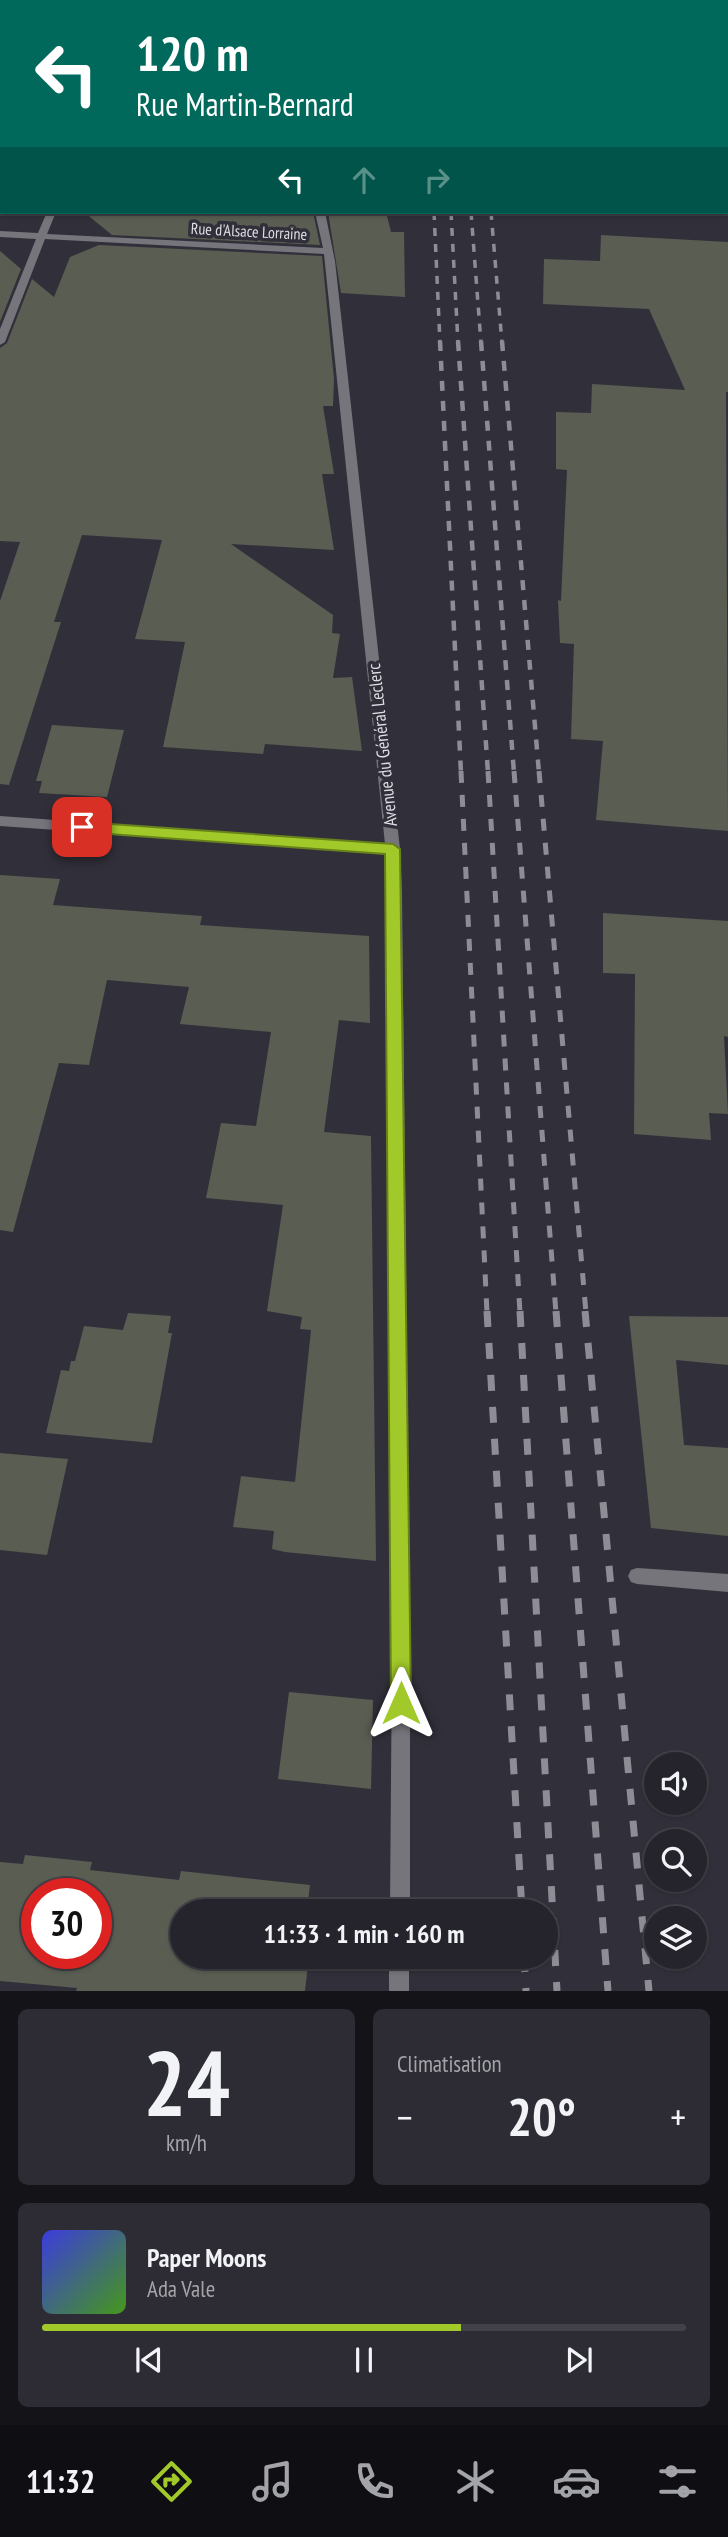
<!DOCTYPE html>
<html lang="fr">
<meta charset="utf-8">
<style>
:root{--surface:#25242c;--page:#2d2c34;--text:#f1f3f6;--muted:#a3a4a9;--line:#424148;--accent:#a1c92a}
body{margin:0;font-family:"PT Sans Narrow",sans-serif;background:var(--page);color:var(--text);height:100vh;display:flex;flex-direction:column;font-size:26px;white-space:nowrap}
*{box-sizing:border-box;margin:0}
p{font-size:23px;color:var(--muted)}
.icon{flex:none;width:38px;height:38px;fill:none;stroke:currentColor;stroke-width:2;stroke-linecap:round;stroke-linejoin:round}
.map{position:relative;height:1991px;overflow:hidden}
.sheet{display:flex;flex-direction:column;gap:18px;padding:18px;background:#141418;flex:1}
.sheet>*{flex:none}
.banner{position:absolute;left:0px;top:0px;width:728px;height:214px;box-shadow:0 2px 5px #0004,0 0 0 2px var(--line);background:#00695c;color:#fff;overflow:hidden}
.tools{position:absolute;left:644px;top:1752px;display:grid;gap:14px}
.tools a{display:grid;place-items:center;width:63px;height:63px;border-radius:50%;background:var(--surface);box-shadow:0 2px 5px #0004,0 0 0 2px var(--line);font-size:35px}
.speed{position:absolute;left:21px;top:1878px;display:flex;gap:14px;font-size:35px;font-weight:700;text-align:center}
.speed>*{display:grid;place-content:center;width:91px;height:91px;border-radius:50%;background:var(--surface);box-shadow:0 2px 5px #0004,0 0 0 2px var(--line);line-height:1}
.speed .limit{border:10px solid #d22;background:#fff;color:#111}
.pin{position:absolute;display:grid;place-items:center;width:60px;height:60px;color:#fff;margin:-30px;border-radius:14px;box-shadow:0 4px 10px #0006}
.me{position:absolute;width:77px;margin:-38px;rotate:0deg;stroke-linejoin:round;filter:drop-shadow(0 0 5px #0008)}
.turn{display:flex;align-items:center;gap:24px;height:147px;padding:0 21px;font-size:32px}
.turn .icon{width:91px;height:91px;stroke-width:2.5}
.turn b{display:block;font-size:49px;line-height:60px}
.lanes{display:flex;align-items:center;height:66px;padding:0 21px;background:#0003;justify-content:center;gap:35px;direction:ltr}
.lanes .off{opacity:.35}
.big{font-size:52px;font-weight:800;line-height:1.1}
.sheet .widget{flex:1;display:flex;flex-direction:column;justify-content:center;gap:10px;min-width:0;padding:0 24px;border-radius:10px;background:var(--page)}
.sheet .dial{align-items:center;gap:0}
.dial b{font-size:91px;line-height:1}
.song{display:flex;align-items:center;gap:21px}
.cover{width:84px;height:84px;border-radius:10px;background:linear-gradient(135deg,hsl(240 70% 55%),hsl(100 70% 35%))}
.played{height:7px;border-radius:4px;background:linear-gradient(90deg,var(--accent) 65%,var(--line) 65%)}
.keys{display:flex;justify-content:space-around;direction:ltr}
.heat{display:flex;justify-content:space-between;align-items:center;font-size:38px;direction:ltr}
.sheet .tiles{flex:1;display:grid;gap:18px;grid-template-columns:1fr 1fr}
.widget:last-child{grid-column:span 2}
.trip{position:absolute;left:170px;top:1899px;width:388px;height:70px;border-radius:35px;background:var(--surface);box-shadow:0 2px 5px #0004,0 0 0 2px var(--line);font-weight:800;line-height:70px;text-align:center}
.menu{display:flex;height:112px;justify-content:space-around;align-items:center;background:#0f0e12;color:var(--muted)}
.menu .icon{width:49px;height:49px}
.menu .active{color:var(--accent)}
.menu b{font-size:32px;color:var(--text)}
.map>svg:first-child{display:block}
.building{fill:#595d52;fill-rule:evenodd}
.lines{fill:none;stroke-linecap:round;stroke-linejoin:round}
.minor{fill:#76757b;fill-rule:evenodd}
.rail-far3{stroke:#8e8d95;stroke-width:3.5;stroke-dasharray:8 8;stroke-linecap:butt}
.rail-far2{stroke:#8e8d95;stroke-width:4.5;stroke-dasharray:10 10;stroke-linecap:butt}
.rail-far1{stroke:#8e8d95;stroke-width:5;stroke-dasharray:12 12;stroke-linecap:butt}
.rail{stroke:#8e8d95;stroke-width:7;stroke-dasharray:16 16;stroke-linecap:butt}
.route{fill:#a1c92a;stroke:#69831b;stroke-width:2}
.labels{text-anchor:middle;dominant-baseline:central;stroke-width:7;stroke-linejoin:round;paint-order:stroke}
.far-street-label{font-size:16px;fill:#dedde4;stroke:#31303a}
.street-label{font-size:18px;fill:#dedde4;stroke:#31303a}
</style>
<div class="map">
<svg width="728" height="1991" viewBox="0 0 728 1991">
<rect width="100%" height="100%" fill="#31303a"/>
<path class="building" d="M84 212H313L320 245 112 235Z
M328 212H386L391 232H404L405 297 341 293Z
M601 235 728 242V392H726L728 831 596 820 603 741 571 739 574 644 560 643 558 600 561 601 567 470 556 469V412L591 413 592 384 685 390 649 309 543 304 544 259 600 261Z
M99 245 322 256 334 379 333 406H323L334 474H322L334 550 231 544 333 615 332 633 340 634 333 678 352 677 362 751 265 744 263 754 163 747 185 642 135 639 162 540 82 535 54 622H61L9 785 0 784V601L20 542 0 541V348L7 343 32 279 54 297 70 257Z
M0 251 21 269 0 322Z
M52 725 124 730 107 797 39 793 42 781H36Z
M0 875 60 879 53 905 202 916 200 925 369 936 370 1023 339 1020 324 1132 371 1136 376 1561 285 1552 272 1549 274 1531 233 1527 241 1476 295 1482 311 1330 300 1329 302 1317 267 1311 283 1205 206 1198 221 1123 256 1126 271 1032 180 1024 189 987 107 980 89 1065 59 1063 13 1232 0 1230Z
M603 913 728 921V1037L724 1036 728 1114 709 1113 711 1140 634 1134 635 974 603 973Z
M128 1313 171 1316 168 1333H172L152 1443 46 1433 61 1370 69 1371 71 1361H75L84 1326 123 1330Z
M629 1316 728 1317V1365L676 1360 684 1445 728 1448V1536L651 1528Z
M0 1453 68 1459 47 1555 0 1550Z
M289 1692 373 1700 371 1789 278 1779Z
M25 1855 92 1862 90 1870 179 1880 181 1871 310 1885 307 1910 314 1911H182V1956H309L305 1991H76L77 1988 0 1981V1862L23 1864ZM37 1894H96V1953H37Z"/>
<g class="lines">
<path class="minor" d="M131 0H139L130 2Z
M271 0H279L280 2H272Z
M579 0H587L588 2H580Z
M0 18H2V22H0Z
M726 110 728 111V117L726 116Z
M47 212H56L47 234 323 248 315 212H325L335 261 400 849 402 894 410 1651V1911H390L392 1651 388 894 385 853 0 826V816L385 844 324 254 45 239 5 342 0 345V329L36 239 0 237V231L38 233Z
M637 1568 728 1574V1592L637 1584 631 1582 628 1576 631 1570Z
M389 1956H409V1991H389Z"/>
<path class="rail-far3" d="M434 212 440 343
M451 212 458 343
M471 212 481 343
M491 212 502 343"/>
<path class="rail-far2" d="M440 341 461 773
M458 341 488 773
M481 341 514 773
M502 341 539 773"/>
<path class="rail-far1" d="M461 771 487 1313
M488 771 520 1313
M514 771 556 1313
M539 771 586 1313"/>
<path class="rail" d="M487 1311 522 1911
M520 1311 557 1991
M556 1311 608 1991
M585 1311 649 1991
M524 1956 526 1991"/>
</g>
<path class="route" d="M82 822 393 844 400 849 411 1703 408 1710 401 1713 394 1710 391 1703 385 854 82 832 75 827Z"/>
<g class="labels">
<g class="far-street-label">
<text transform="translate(249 231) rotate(3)">Rue d'Alsace Lorraine</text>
</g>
<g class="street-label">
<text transform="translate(382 745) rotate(-96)">Avenue du Général Leclerc</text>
</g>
</g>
</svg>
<div class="tools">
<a><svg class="icon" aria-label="sound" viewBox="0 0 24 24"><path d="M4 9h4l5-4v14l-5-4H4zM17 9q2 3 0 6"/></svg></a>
<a><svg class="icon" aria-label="search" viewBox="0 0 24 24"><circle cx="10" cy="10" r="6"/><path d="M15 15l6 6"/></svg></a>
<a><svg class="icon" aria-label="layers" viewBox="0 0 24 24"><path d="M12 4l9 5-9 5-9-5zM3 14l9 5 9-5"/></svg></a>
</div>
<div class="speed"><div class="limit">30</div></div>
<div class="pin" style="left:82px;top:827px;background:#d93025"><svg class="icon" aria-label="arrive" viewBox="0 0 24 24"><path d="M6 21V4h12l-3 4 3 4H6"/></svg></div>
<svg class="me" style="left:401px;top:1703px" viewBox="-20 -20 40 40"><path d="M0-17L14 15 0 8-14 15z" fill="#a1c92a" stroke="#fff" stroke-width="4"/></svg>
<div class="trip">11:33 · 1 min · 160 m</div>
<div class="banner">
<div class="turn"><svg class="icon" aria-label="left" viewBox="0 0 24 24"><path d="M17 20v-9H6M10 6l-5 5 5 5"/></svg><div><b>120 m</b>Rue Martin-Bernard</div></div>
<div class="lanes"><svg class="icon" aria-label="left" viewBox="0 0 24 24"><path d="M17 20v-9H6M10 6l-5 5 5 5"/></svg><svg class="icon off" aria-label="ahead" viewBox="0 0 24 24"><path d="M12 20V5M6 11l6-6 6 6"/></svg><svg class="icon off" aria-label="right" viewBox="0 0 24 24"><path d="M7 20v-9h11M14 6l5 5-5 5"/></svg></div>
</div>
</div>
<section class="sheet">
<div class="tiles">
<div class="widget dial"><b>24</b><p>km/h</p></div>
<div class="widget"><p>Climatisation</p>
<div class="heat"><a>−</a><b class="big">20°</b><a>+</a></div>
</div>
<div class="widget">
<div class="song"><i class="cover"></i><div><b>Paper Moons</b><p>Ada Vale</p></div></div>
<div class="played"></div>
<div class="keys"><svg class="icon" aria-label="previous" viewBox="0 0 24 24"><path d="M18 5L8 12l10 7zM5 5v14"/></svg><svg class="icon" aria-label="pause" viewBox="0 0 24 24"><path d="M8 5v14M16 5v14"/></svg><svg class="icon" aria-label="next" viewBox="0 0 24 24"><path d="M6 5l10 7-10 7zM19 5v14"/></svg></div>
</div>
</div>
</section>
<nav class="menu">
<b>11:32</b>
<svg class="icon active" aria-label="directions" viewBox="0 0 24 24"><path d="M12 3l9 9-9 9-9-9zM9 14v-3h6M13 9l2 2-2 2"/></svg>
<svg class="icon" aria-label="music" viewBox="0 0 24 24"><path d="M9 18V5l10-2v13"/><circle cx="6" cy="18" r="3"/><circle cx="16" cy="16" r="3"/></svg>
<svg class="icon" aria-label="phone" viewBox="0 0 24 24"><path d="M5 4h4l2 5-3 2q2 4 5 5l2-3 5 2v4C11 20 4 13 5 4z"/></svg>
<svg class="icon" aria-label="climate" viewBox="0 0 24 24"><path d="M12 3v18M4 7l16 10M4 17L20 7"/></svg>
<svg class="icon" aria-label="car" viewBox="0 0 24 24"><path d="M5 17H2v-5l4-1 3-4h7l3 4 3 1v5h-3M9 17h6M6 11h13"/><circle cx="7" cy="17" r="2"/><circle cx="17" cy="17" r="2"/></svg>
<svg class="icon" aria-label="filters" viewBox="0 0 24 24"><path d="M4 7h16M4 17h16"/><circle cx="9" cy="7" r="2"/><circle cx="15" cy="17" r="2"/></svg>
</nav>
